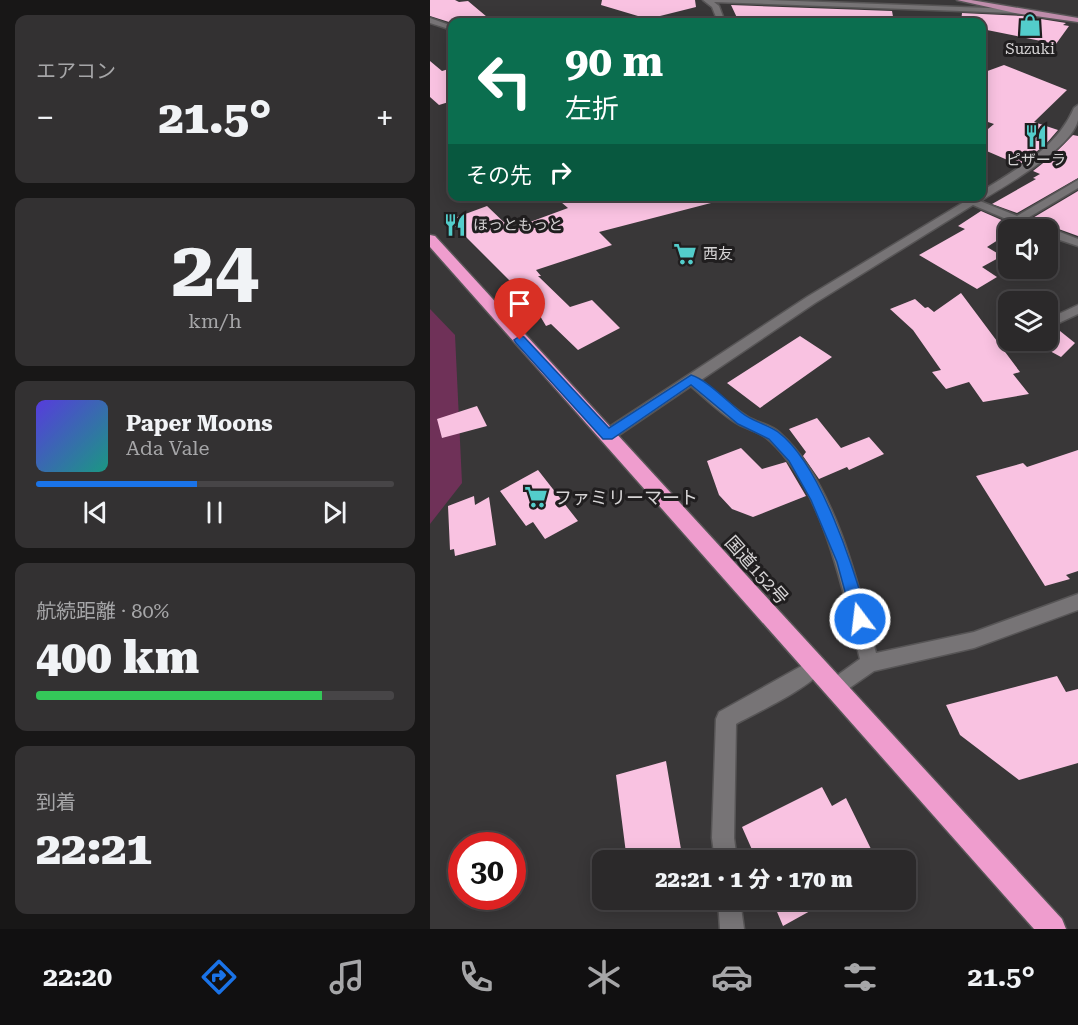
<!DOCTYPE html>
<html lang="ja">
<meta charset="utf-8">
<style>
:root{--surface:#2b292a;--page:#333132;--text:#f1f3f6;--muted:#a6a6a8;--line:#474547;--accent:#1a73e8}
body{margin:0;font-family:"Roboto Serif","Noto Sans JP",serif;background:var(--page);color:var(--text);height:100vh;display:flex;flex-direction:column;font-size:22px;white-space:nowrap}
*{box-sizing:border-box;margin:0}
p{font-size:20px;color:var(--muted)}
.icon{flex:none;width:33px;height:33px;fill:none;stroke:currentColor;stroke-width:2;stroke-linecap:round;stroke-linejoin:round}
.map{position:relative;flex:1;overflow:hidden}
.sheet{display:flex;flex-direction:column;gap:15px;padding:15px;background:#181717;width:430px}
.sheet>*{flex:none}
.hud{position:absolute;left:18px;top:18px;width:538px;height:183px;border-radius:12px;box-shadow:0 3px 15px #0003,0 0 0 2px var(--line);background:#0b6e4f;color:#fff;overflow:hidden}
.buttons{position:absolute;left:568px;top:219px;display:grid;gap:12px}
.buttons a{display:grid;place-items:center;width:60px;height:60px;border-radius:12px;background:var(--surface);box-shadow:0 3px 15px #0003,0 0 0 2px var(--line);font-size:30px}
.speed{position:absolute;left:18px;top:832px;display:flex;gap:12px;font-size:30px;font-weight:700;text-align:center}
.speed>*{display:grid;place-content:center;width:78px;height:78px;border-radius:50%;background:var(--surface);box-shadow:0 3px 15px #0003,0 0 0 2px var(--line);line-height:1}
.speed .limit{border:9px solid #d22;background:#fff;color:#111}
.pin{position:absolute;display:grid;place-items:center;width:51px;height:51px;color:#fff;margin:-62px -26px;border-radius:50% 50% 50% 0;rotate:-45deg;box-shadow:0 0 6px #0007}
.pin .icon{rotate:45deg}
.me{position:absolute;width:66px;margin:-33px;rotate:345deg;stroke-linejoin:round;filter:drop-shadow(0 0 4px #0008)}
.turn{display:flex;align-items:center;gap:21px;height:126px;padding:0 18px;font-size:27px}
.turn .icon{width:78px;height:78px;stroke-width:2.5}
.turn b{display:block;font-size:42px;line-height:51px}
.then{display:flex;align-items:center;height:57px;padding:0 18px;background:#0003;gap:12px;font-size:22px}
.big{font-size:45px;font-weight:800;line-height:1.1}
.sheet .widget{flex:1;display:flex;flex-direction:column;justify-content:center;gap:9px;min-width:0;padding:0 21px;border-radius:12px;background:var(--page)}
.sheet .dial{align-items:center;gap:0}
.dial b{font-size:78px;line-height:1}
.song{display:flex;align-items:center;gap:18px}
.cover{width:72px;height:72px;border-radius:9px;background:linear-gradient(135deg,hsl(250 70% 55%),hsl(170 70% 35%))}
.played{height:6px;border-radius:3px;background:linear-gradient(90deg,var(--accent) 45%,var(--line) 45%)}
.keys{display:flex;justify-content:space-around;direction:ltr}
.heat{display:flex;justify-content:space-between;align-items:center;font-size:33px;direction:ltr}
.charge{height:9px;border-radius:4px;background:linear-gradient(90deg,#34c759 80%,var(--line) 0)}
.trip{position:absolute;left:162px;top:850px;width:324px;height:60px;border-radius:12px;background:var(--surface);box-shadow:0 3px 15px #0003,0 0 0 2px var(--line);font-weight:800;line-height:60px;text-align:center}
.tabs{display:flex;height:96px;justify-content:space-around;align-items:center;background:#111011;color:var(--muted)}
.tabs .icon{width:42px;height:42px}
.tabs .selected{color:var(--accent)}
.tabs b{font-size:27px;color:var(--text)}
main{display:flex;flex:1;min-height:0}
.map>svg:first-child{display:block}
.green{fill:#6f3158}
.building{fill:#f9c2e1}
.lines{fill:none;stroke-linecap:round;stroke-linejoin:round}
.minor-casing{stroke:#575556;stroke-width:3}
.major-casing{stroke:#575556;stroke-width:3}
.highway-casing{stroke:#575556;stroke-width:3}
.minor{fill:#777476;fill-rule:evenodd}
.major{fill:#bf8dab;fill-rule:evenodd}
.highway{fill:#ef9dce;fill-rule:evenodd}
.route{fill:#1a73e8;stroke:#114b97;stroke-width:1.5}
.labels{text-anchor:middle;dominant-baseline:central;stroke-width:6;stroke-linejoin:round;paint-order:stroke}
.far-poi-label{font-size:15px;fill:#d6d4d5;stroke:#201e1f}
.poi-label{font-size:18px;fill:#d6d4d5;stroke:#201e1f;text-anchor:start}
.street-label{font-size:18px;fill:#d6d4d5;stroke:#201e1f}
</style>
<main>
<section class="sheet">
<div class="widget"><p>エアコン</p>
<div class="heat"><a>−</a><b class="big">21.5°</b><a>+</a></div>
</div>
<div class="widget dial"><b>24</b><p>km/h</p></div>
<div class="widget">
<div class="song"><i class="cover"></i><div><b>Paper Moons</b><p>Ada Vale</p></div></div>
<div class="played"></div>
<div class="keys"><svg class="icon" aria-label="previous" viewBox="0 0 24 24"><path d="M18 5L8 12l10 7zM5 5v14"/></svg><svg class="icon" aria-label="pause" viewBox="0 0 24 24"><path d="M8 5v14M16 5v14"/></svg><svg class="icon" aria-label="next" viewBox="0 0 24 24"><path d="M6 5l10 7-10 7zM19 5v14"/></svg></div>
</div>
<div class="widget"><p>航続距離 · 80%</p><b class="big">400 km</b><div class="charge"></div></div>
<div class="widget"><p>到着</p><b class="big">22:21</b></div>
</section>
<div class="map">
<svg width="648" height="929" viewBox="0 0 648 929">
<rect width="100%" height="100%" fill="#393738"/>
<path class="green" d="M0 309 25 335 32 483 0 524Z"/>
<path class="building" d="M0 0H25L29 2 38 1 63 22H19L0 16Z
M172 0H265L266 7 218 19 171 5Z
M301 5 462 11 464 22H309Z
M532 13 592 16 636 23 633 25 639 26 626 44 552 29V22H531Z
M0 61 12 71 22 68V101L9 105 0 97Z
M574 65 637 90 604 122 628 130 615 145 589 165 552 149V134L564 124 552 120V73Z
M643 135 648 136V178L587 213 562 204 606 179 603 178 610 174 603 171 622 156Z
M648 191V236L601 219Z
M124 196H280L281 203 169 232 182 245 106 270 111 276H108L140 307 162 300 190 328 148 350 121 324 116 326 103 304 19 220 57 206 81 229 138 208Z
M551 211 590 228 579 230V233L557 247 572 256 552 267 567 277 547 289 489 255 535 229 528 226Z
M531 293 590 372 583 374 599 394 553 402 539 382 516 389 502 372 511 370 483 330 460 309 485 299 495 308 498 307 504 312Z
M625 327 645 343 631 357 618 350V330Z
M370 336 402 357 330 408 297 383Z
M47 406 57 426 12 438 7 419Z
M387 418 411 448 439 437 454 454 419 470 417 467 389 479 373 456 376 452 359 429Z
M311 448 332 469 356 462 376 496 323 517 302 509 289 495 277 461Z
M648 450V571L636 575 640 579 615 586 546 476 593 463 597 467Z
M108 470 148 521 115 539 103 522 96 526 70 491Z
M44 496 45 505 59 497 66 545 25 556 24 549 20 550 18 506Z
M627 676 636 692 648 689V763L589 780 530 735 516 705Z
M236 761 253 861H197L186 775Z
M392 787 402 806 416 798 441 849 419 861H327L312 827Z
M342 900H400L353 926Z"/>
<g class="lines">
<g class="minor-casing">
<path id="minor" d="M273 0H338L585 9 589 11 585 13 284 2 289 6 295 22H288L282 7Z
M0 18 22 26V30L0 23Z
M648 105C648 110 648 116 648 120 642 148 574 187 550 201L587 216 648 180V188L596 219 648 239V246L618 236V230H602L543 205 385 303 271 380C286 392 301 407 318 417 328 423 342 425 350 433 404 481 429 585 446 653L544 632 648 594V610L544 648 444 671 405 698 398 696 396 689 398 682 430 659C413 591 394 491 340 441 332 432 318 430 308 424 291 414 276 399 261 386L183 439H173L171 435 173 431 377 297 534 202 524 196H552V191C588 168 626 149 644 108Z
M648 305V314L618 328V319Z
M579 337V340H590L586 345H576L575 342Z
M384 659 391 662 393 668C386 685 324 714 306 724L304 838 307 861H285L282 838 286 719 289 712Z
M288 900H310L314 929H290Z"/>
</g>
<g class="major-casing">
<path id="major" d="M527 0H541L648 18V22L585 13Z"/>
</g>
<g class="highway-casing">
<path id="highway" d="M0 235 5 236 632 919 636 929H604L0 247Z"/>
</g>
<use href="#minor" class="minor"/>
<use href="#major" class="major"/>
<use href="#highway" class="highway"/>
</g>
<path class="route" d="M90 336 94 337 179 428 261 375C276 379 299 403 312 413 323 422 337 424 348 432 391 464 424 569 438 619L436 625 430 627 424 625 407 562 381 500 359 461 339 439 308 424 261 385 182 439H173L86 343 84 340Z"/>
<defs>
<g id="shop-bare" transform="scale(1.8)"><path d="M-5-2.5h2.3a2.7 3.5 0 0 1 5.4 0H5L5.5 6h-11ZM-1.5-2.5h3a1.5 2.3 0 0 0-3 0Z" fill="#53cdcb" stroke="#201e1f" stroke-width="2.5" paint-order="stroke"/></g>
<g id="restaurant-bare" transform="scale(1.8)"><path d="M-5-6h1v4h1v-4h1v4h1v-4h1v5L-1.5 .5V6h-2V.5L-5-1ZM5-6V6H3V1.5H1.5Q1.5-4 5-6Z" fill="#53cdcb" stroke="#201e1f" stroke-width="2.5" paint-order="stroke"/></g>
<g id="supermarket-bare" transform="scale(1.8)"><path d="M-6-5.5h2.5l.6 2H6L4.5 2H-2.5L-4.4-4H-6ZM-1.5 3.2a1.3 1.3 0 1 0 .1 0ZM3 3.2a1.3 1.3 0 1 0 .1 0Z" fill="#53cdcb" stroke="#201e1f" stroke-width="2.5" paint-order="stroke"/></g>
</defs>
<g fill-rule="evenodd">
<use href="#shop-bare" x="600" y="25"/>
<use href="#restaurant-bare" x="606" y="136"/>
<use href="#restaurant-bare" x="25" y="225"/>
<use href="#supermarket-bare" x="255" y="254"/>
<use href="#supermarket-bare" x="106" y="497"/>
</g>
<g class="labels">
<g class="far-poi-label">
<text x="600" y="49">Suzuki</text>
<text x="606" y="160">ピザーラ</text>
<text x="43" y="225" text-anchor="start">ほっともっと</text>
<text x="273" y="254" text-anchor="start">西友</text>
</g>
<g class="poi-label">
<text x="124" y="497">ファミリーマート</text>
</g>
<g class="street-label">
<text transform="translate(327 570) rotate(48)">国道152号</text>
</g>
</g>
</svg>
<div class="buttons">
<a><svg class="icon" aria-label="sound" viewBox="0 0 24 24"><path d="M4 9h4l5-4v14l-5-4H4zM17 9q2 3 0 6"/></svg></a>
<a><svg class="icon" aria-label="layers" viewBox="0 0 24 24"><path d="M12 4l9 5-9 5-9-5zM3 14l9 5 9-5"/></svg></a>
</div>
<div class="speed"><div class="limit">30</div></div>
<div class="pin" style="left:90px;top:340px;background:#d93025"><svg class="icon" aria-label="arrive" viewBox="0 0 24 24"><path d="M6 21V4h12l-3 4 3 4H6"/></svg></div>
<svg class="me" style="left:430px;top:619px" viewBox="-20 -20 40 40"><circle r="17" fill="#1a73e8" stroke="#fff" stroke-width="3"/><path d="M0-11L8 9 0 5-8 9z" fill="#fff"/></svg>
<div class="trip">22:21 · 1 分 · 170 m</div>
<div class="hud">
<div class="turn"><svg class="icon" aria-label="left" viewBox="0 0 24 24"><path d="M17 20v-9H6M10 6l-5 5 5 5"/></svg><div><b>90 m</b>左折</div></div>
<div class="then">その先<svg class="icon" aria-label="right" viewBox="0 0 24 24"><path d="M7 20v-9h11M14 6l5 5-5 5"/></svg></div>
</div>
</div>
</main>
<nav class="tabs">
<b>22:20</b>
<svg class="icon selected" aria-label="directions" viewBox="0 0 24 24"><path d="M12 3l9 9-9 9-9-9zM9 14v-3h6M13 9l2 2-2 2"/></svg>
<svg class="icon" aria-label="music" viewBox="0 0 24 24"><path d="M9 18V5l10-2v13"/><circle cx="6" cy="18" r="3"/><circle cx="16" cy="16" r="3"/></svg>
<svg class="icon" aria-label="phone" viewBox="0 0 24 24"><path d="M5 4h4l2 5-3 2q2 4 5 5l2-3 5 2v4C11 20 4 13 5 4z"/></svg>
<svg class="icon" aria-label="climate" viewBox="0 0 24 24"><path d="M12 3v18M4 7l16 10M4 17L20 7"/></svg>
<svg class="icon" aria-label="car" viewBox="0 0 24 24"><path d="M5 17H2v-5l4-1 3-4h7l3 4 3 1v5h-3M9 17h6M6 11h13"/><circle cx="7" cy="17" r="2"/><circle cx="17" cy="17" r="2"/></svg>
<svg class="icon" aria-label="filters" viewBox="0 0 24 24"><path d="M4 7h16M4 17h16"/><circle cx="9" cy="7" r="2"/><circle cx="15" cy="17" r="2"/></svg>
<b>21.5°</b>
</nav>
